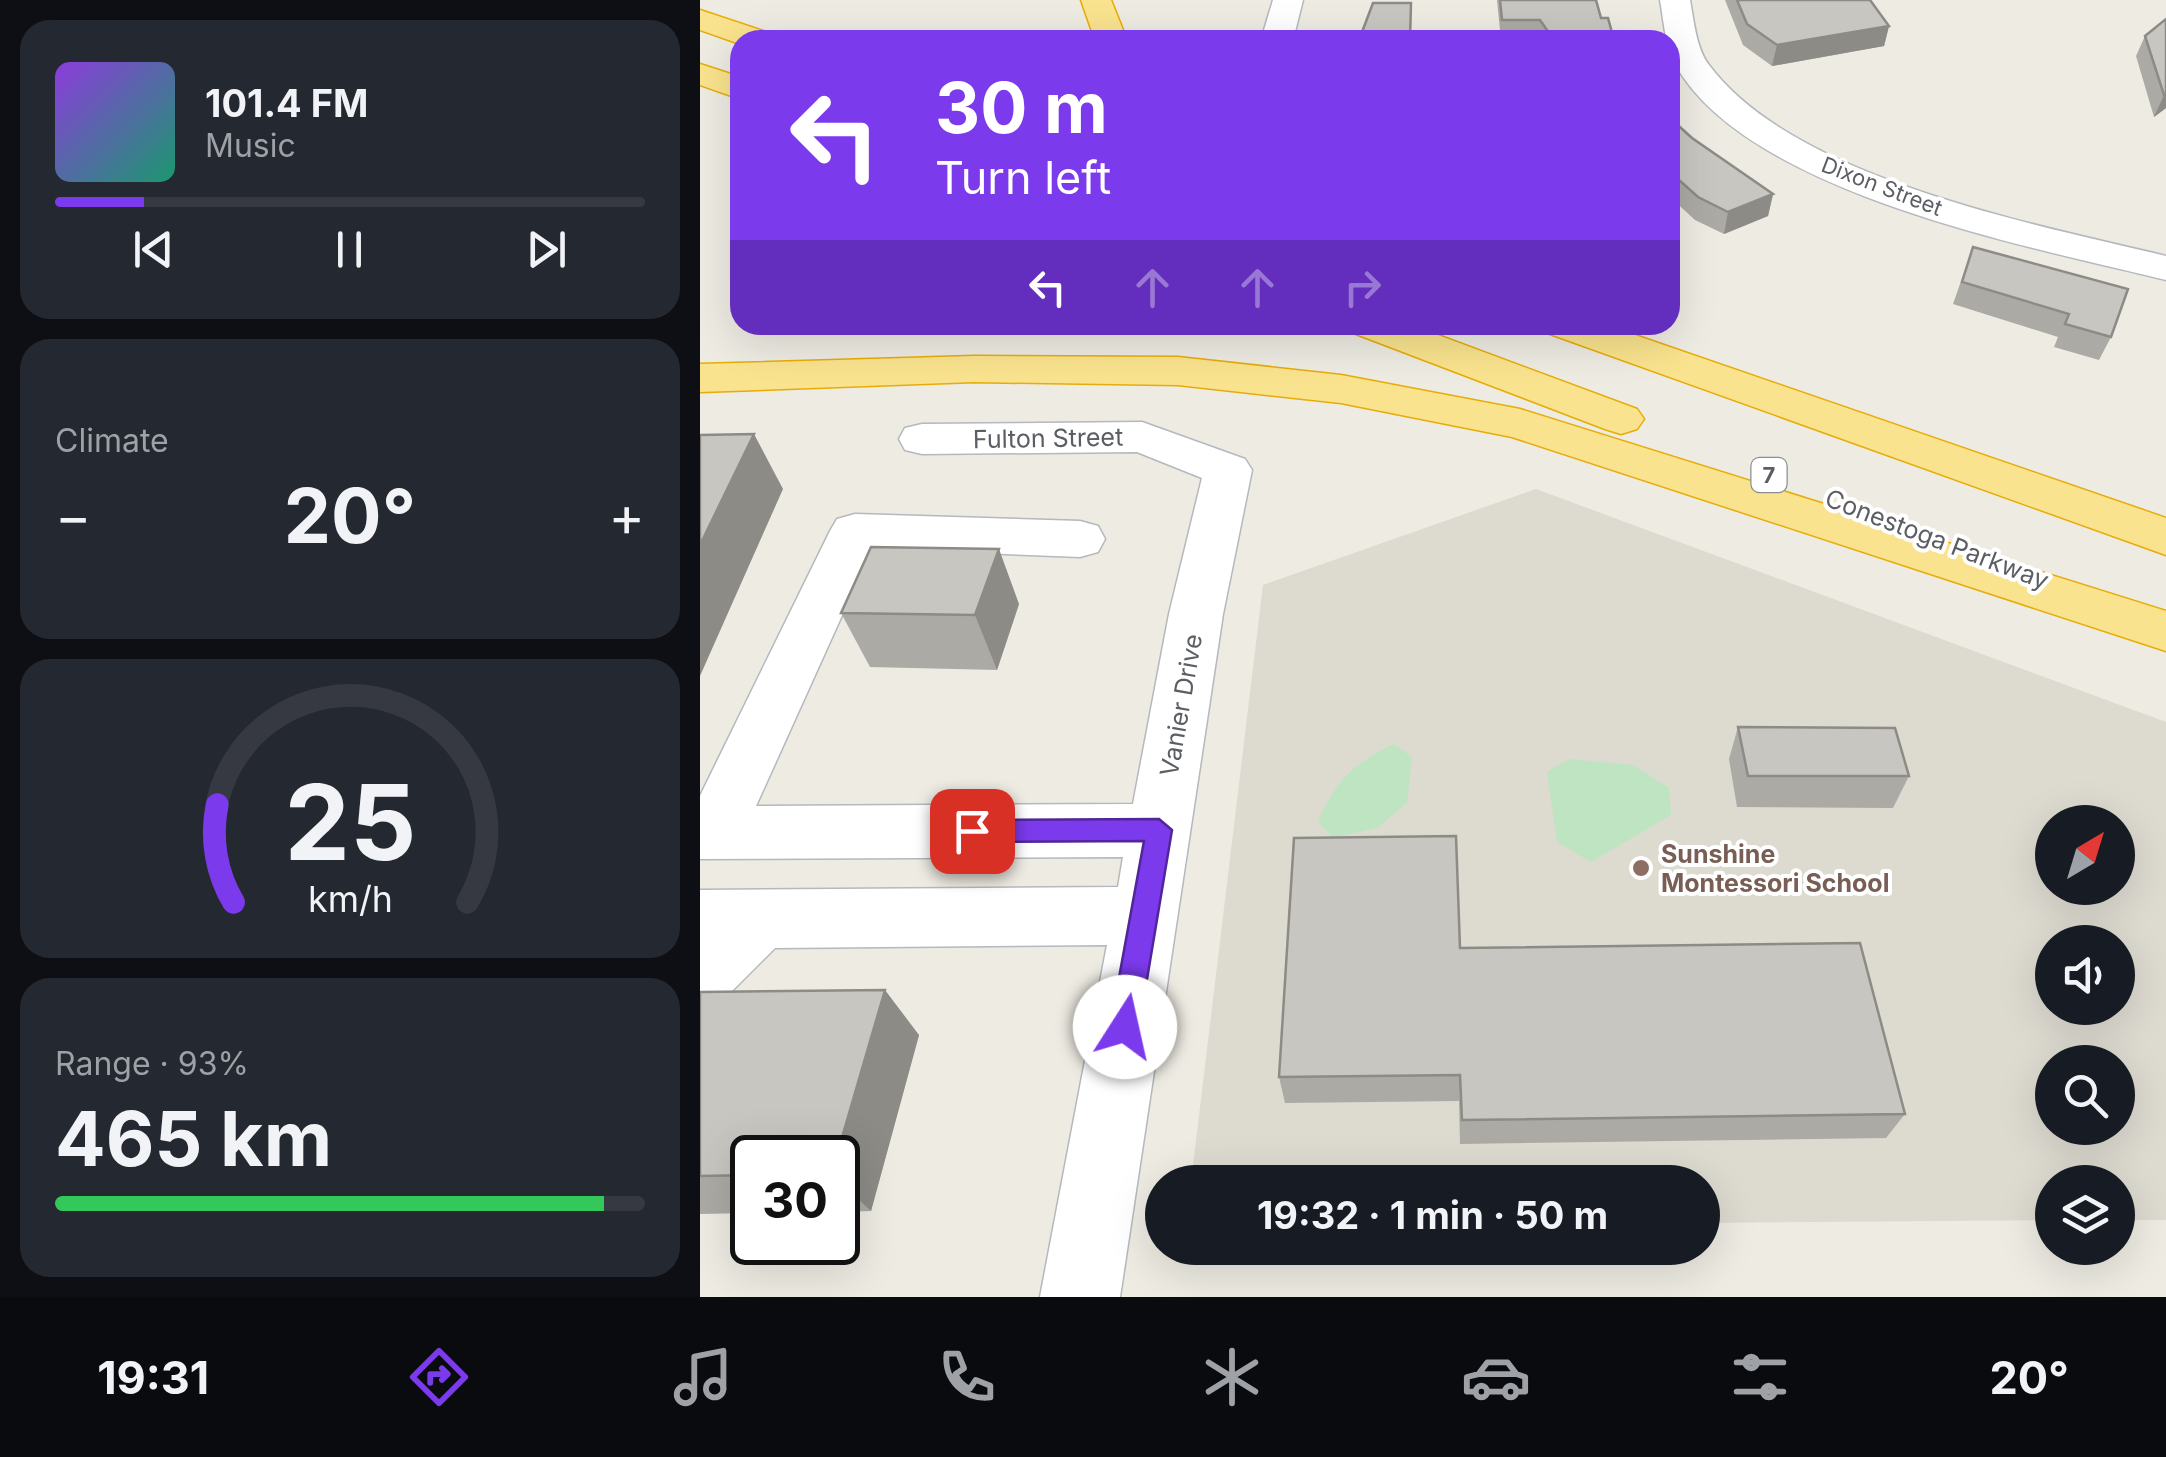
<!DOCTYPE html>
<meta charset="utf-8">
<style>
:root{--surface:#171b24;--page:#242831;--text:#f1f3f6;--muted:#9ea1a6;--line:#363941;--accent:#7c3aed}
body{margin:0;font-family:Inter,sans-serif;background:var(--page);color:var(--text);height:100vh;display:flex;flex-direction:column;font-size:38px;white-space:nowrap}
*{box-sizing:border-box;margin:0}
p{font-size:32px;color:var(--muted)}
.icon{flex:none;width:55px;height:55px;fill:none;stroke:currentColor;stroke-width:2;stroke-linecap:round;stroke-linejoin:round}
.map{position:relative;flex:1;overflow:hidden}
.details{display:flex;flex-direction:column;gap:20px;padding:20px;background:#0d0f14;width:700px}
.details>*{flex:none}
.top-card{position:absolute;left:30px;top:30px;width:950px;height:305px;border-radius:30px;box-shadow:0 10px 40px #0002;background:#7c3aed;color:#fff;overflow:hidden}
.needle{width:65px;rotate:38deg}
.buttons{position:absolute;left:1335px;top:805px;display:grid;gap:20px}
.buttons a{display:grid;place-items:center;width:100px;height:100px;border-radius:50%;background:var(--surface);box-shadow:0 10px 40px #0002;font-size:50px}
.speed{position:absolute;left:30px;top:1135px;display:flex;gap:20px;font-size:50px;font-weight:700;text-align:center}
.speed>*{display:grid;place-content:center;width:130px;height:130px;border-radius:50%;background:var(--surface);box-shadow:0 10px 40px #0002;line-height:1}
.speed .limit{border:5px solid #111;border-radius:15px;background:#fff;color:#111}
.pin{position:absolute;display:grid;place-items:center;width:85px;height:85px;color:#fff;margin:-42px;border-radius:20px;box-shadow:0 5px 15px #0006}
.me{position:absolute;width:110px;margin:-55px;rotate:10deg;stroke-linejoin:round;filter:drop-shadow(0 0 8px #0008)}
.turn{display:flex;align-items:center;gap:35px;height:210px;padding:0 40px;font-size:45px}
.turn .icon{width:130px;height:130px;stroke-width:2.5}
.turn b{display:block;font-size:70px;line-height:85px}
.lanes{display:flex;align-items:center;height:95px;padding:0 40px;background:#0003;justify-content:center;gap:50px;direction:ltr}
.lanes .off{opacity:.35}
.big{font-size:75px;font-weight:700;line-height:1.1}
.details .widget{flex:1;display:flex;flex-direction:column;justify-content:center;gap:15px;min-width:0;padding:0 35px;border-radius:30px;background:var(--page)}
.details .dial{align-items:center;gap:0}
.dial svg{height:260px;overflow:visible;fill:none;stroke:var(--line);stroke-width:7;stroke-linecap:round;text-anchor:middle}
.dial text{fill:var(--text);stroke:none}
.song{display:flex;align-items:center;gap:30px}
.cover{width:120px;height:120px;border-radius:15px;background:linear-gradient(135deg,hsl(270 70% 55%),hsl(160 70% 35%))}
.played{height:10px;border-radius:5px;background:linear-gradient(90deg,var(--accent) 15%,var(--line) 15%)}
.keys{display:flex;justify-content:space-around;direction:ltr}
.heat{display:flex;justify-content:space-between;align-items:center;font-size:55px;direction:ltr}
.charge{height:15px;border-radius:8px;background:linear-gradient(90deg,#34c759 93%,var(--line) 0)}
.trip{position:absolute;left:445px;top:1165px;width:575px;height:100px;border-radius:50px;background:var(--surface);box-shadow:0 10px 40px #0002;font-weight:700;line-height:100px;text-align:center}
.tab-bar{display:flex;height:160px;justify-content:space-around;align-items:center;background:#090b0e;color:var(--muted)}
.tab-bar .icon{width:70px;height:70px}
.tab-bar .on{color:var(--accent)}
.tab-bar b{font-size:45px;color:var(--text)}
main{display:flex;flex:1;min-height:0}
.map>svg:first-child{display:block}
.education{fill:#dddad0;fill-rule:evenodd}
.green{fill:#bfe4c1}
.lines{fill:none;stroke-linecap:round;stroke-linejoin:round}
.minor-casing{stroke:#b5b8bc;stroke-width:3}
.highway-casing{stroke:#e7ac08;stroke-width:3}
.minor{fill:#fff;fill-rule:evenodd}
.highway{fill:#f9e38e;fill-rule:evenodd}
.wall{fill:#acaaa5}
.shaded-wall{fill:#8c8b86}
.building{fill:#c8c6c0;stroke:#8c8b86;stroke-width:2.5}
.route{fill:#7c3aed;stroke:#51269a;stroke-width:2.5}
.education-dot{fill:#8d6e63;stroke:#fff;stroke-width:4}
.labels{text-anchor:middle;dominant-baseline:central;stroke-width:8;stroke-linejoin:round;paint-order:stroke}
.far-street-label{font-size:22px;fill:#5b5e63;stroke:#fff}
.shield{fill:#fff;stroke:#8c8e92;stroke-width:2.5}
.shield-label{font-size:22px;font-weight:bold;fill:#5b5e63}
.street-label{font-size:25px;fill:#5b5e63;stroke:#fff}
.education-label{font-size:25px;font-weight:bold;fill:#785e54;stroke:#fff;text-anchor:start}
</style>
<main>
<section class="details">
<div class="widget">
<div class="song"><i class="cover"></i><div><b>101.4 FM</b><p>Music</p></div></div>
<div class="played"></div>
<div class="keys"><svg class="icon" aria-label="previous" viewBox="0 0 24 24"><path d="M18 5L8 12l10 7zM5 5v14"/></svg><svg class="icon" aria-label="pause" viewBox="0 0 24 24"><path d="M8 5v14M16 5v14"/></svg><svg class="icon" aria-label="next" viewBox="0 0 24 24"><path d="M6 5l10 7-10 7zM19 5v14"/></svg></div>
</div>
<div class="widget"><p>Climate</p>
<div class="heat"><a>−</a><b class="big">20°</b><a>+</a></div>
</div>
<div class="widget dial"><svg viewBox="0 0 100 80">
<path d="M14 69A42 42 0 1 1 86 69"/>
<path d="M14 69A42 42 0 0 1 9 39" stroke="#7c3aed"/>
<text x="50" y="56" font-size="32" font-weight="700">25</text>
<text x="50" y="72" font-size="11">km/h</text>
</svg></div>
<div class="widget"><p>Range · 93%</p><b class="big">465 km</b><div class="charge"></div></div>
</section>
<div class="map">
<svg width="1466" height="1297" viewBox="0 0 1466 1297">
<rect width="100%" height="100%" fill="#edebe2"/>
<path class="education" d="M836 489 1466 722V1220H1418V1182H1352V1220L1003 1223 1002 1182H491L563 585ZM1352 822H1418V888H1352ZM1352 942H1418V1008H1352ZM1352 1062H1418V1128H1352Z"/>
<path class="green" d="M694 744 712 757 707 803 677 828 633 838 618 822C634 782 655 762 694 744Z
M869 759 933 765 969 788 971 815 891 862 857 842 847 772Z"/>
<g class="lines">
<g class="minor-casing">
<path id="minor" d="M573 0H603L593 40H561Z
M960 0H990C994 21 996 48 1009 65 1094 179 1334 224 1466 256V280C1332 247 1046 193 975 64 965 44 964 23 960 0Z
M442 422 545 459 552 470 523 614 420 1297H340L407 945 75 948 24 999 0 1008V890L418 887 423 857 0 859V796L130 531 137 519 155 514 380 521 398 526 405 539 398 552 380 557 172 549 56 806 433 804 469 614 502 478 437 452 222 454 205 450 199 439 205 428 222 424Z"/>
</g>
<g class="highway-casing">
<path id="highway" d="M381 0H411L427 40H395Z
M0 10 69 33 74 40H40V44L0 30Z
M0 64 40 77V99L0 85Z
M650 325H711L937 409 944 419 937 429 921 434 905 429 656 334Z
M844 325H906L1466 518V555L850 334Z
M274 356 478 357 641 375 820 409 1466 611V651L812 437 641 403 478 385 274 382 0 392V364Z"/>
</g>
<use href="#minor" class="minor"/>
<use href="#highway" class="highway"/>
</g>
<path class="wall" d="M797 0H896L901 18 914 40H801Z
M1025 0H1170L1189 26 1184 46 1072 66 1043 45Z
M1466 19V108L1454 117 1436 56 1445 36Z
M970 118 992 138 1073 194 1068 216 1024 234 995 220 970 197Z
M1273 247 1411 337 1399 360 1354 347 1358 337 1253 304Z
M319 604 297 670 170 667 141 613Z
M1038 727 1209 776 1193 808 1037 807 1029 759Z
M760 948 1205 1114 1186 1138 760 1144 759 1101 585 1103 579 1077Z
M0 992 219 1035 171 1211 138 1212V1158H52V1213L0 1214Z"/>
<path class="shaded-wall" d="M1189 26 1184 46 1072 66 1077 45Z
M1466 94V108L1454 117 1464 95Z
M1073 194 1068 216 1024 234 1028 212Z
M54 434 83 489 0 676V545Z
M299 549 319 604 297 670 275 615Z
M185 990 219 1035 171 1211 138 1180V1158H136Z"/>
<path class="building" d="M800 0H896L901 18H908L914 40H854L840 20H802Z
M1037 0H1170L1189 26 1077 45 1047 24Z
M673 3H711L710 40H659Z
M1466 19V94L1464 95 1445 36Z
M970 118 992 138 1073 194 1028 212 998 197 970 172Z
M1273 247 1428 289 1411 337 1365 324 1369 314 1262 282Z
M54 434 0 545V435Z
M171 547 299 549 275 615 141 613Z
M1038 727 1195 728 1209 776H1048Z
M756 836 760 948 1160 943 1205 1114 762 1120 760 1075 579 1077 594 838Z
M185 990 136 1158H52V1175L0 1176V992Z"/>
<path class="route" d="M459 819 472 830 439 1027 435 1037 425 1041 415 1037 410 1027 444 841 272 842 259 831 272 820Z"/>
<circle class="education-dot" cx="941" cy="868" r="10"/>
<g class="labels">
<g class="far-street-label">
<text transform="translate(1182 186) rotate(21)">Dixon Street</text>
</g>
<rect class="shield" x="1051.5" y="458" width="35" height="34" rx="8"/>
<g class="shield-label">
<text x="1069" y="475">7</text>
</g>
<g class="street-label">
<text transform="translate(348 438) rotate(-1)">Fulton Street</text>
<text transform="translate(1237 539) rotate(21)">Conestoga Parkway</text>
<text transform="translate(481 705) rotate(-80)">Vanier Drive</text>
</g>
<g class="education-label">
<text x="961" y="854">Sunshine<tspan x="961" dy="29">Montessori School</tspan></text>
</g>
</g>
</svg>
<div class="buttons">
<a><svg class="needle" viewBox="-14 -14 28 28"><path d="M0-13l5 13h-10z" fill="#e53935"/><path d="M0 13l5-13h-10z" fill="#9ea1a6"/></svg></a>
<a><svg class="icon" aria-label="sound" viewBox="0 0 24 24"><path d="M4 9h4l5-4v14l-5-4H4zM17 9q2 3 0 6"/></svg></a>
<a><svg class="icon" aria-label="search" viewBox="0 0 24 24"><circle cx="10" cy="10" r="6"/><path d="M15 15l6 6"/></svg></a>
<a><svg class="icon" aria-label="layers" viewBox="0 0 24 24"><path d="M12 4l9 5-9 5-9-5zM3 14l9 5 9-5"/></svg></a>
</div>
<div class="speed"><div class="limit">30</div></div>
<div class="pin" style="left:272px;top:831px;background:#d93025"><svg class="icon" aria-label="arrive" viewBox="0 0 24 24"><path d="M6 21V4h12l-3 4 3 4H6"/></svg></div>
<svg class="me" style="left:425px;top:1027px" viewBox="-20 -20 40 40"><circle r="19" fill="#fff"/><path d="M0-13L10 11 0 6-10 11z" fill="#7c3aed"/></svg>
<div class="trip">19:32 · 1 min · 50 m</div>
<div class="top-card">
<div class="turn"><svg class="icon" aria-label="left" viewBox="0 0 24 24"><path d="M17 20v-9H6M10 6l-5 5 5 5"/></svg><div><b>30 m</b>Turn left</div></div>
<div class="lanes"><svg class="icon" aria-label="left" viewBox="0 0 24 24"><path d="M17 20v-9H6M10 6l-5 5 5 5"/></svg><svg class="icon off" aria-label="ahead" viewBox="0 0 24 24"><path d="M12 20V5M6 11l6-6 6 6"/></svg><svg class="icon off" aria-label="ahead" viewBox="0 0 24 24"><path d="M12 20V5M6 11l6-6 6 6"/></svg><svg class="icon off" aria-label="right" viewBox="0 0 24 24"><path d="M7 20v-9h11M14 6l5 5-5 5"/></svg></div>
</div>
</div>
</main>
<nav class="tab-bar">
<b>19:31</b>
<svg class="icon on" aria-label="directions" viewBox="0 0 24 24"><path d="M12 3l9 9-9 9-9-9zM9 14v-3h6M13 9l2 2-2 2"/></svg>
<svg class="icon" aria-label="music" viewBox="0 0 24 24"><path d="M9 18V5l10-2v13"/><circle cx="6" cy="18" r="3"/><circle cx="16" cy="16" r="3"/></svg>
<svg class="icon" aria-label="phone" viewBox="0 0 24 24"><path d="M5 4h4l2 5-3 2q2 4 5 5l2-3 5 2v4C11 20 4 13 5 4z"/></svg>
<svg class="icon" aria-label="climate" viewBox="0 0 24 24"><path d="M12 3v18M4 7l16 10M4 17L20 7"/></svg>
<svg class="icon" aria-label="car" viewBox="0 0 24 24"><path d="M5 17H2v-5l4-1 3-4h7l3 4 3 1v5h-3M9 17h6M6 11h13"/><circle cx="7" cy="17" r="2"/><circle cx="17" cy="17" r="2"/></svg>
<svg class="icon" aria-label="filters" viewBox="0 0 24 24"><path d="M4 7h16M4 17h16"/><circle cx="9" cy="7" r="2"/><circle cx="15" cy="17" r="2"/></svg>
<b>20°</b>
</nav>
